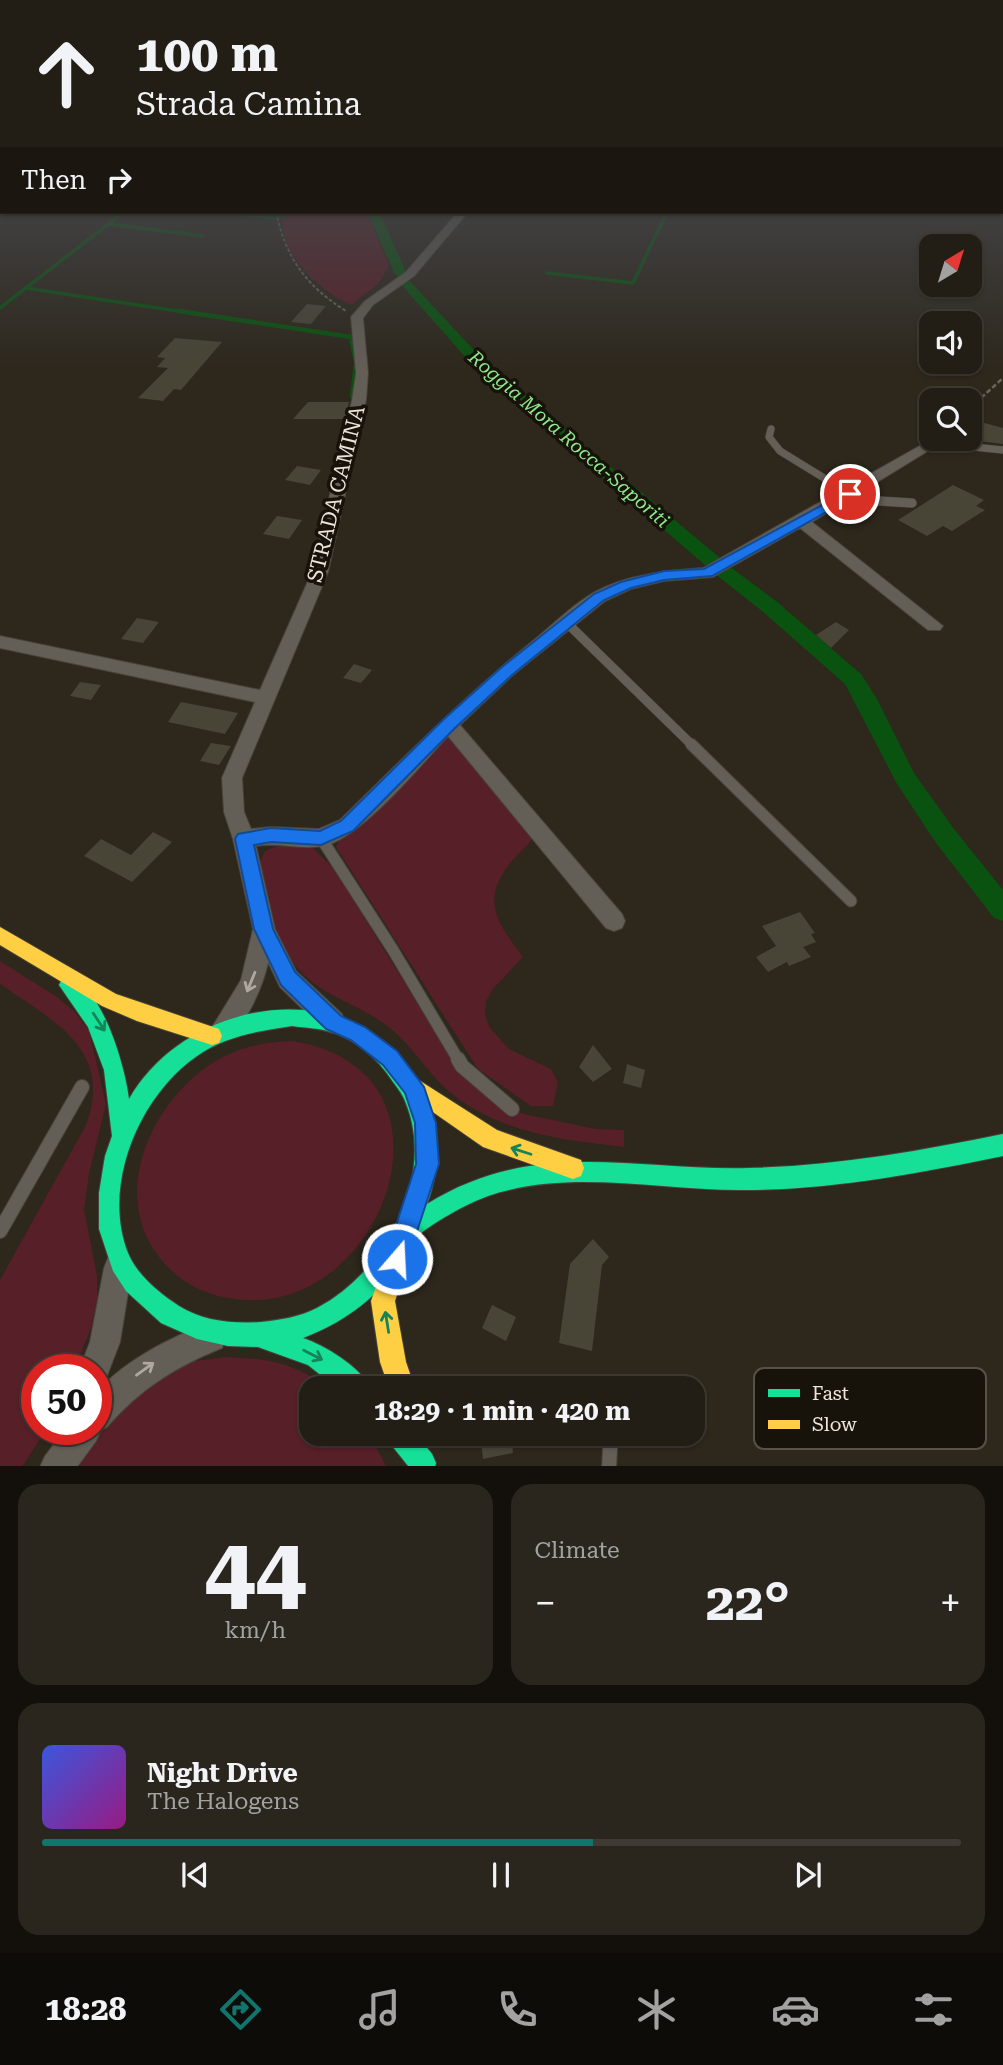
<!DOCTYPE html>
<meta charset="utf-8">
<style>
:root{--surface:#221d15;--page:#2a261e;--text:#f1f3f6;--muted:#a2a2a0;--line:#3f3b34;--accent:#0f766e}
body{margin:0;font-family:"Roboto Serif",serif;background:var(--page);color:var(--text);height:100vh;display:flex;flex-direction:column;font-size:26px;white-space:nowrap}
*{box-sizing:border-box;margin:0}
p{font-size:23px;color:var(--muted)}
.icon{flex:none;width:38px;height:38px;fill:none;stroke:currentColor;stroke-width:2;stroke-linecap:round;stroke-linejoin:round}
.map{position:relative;height:1466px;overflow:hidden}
.details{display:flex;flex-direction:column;gap:18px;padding:18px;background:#13100c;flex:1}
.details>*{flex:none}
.guide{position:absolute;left:0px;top:0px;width:1004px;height:214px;box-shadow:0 2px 5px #0004,0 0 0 2px var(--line);background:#221d15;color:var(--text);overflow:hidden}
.needle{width:46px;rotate:38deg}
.controls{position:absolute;left:919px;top:234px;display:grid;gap:14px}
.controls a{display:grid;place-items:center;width:63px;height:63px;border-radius:14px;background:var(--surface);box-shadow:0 2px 5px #0004,0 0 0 2px var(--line);font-size:35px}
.speed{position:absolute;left:21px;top:1354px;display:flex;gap:14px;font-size:35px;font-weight:700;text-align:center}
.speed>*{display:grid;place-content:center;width:91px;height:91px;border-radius:50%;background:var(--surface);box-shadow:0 2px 5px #0004,0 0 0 2px var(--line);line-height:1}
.speed .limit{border:10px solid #d22;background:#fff;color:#111}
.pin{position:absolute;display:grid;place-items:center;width:60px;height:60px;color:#fff;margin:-30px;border:4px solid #fff;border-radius:50%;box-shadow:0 2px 7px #0007}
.me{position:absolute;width:77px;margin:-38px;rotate:19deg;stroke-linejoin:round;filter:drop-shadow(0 0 5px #0008)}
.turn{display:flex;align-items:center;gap:24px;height:147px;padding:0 21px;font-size:32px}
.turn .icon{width:91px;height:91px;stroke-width:2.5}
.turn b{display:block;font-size:49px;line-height:60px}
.then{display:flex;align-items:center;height:66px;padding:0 21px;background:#0003;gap:14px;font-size:26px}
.big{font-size:52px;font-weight:700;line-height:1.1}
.details .card{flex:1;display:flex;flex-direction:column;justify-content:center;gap:10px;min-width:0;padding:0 24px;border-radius:21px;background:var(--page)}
.details .dial{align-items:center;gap:0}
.dial b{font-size:91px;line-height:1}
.song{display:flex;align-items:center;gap:21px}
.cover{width:84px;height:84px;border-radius:10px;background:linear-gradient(135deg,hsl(230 70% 55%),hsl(310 70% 35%))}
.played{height:7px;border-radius:4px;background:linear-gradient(90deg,var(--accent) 60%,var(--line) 60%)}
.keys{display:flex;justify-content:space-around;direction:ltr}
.heat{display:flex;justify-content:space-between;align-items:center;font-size:38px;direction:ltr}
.details .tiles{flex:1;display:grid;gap:18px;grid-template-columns:1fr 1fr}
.card:last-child{grid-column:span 2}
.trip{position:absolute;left:299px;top:1376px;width:406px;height:70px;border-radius:21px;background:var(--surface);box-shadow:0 2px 5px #0004,0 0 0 2px var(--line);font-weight:700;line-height:70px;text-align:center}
.dock{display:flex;height:112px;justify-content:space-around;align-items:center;background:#0e0c08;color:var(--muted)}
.dock .icon{width:49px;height:49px}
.dock .on{color:var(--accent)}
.dock b{font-size:32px;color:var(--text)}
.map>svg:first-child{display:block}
.green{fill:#571f27}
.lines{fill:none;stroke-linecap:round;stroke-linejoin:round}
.stream-far1{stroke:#09520f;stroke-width:3.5}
.stream{stroke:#09520f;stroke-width:4.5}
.canal{fill:#09520f;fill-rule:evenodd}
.building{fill:#484536}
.lane-far3-casing{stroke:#48433a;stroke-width:8}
.lane-far2-casing{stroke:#48433a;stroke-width:10}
.lane-far1-casing{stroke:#48433a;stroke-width:13}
.lane-casing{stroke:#48433a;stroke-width:16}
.street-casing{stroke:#48433a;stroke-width:2}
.fast-casing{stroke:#48433a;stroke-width:2}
.slow-casing{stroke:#48433a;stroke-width:2}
.path-far1{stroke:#69645d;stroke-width:2;stroke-dasharray:3.5 2;stroke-linecap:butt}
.path{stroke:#69645d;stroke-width:2.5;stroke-dasharray:5 2.5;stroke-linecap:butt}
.lane-far3{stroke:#635e56;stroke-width:7}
.lane-far2{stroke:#635e56;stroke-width:9}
.lane-far1{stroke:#635e56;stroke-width:11}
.lane{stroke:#635e56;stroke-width:14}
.street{fill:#635e56;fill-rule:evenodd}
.fast{fill:#16e098;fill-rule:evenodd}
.slow{fill:#ffcf43;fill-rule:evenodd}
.oneway{stroke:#afa89e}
.oneway2{stroke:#168358}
.route{fill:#1a73e8;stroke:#114b97;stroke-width:2}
.labels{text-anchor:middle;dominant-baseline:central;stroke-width:7;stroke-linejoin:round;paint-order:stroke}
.far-water-label{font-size:19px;font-style:italic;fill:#8dea8c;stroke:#17120a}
.street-label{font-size:21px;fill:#ede5d9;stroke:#17120a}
.key{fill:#17120a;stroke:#575148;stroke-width:2}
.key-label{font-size:19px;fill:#ede5d9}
</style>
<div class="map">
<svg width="1003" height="1467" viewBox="0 0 1003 1467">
<rect width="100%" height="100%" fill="#2d271c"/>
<path class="green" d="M283 212H367L389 266 378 284 351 305C317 289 277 252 283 212Z
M448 735 533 837C526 849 516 855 508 866 480 904 500 925 523 957L493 989 486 1001 485 1015 490 1028 509 1049 551 1069 558 1082 553 1106H531L478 1069 336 847 341 837Z
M285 843 311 846 334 869 457 1067 503 1105 524 1114 596 1129 624 1130V1147C563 1140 501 1133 452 1094 431 1077 417 1053 398 1035 379 1017 357 1008 334 996 275 964 274 922 260 862L265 851Z
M0 961 57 997 75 1012 89 1031 106 1104 89 1174 84 1209 97 1276V1299L91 1328 74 1370H37V1430H46L22 1467 0 1466V1280L86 1125C114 1049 53 1021 0 984Z
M292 1041C475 1069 383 1320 235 1299 203 1295 179 1282 159 1257 106 1189 158 1089 225 1056 247 1045 269 1042 292 1041Z
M225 1357C272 1359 290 1362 330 1388H312V1433H369L386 1466 79 1467C96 1437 124 1390 155 1374 176 1363 202 1360 225 1357Z"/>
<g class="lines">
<path class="stream-far1" d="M218 212 274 218
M280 217H283
M108 224 203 236
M547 273 633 283 667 212
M25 288 191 313
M0 308 124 212"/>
<path class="stream" d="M179 311 351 337 356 363 352 396"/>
<path class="canal" d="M367 212H379L407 274 406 277 485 362 719 557 722 561 719 565 729 566 776 601 861 674 877 699 914 773 954 829 1003 890V921L994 918 936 843 897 784 845 684 762 611 715 574 712 570 715 566 705 565 475 368 397 280 399 277 395 274Z"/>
</g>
<path class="building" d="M307 304 326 306 311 324 291 322Z
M175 338 222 342 181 390 174 389 163 401 138 398 168 368 157 367 165 358 157 357Z
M308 402H349L345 419H293Z
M970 419 1003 428V444L970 440Z
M297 466 321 470 310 485 285 480Z
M953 485 984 500 976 506 985 510 952 531 943 526 927 536 898 520Z
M277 516 302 520 289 539 263 534Z
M137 618 159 622 143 643 121 639Z
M836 622 849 630 831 648 816 635Z
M354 664 372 670 361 683 343 678Z
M80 682 101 685 91 700 70 696Z
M181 702 238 713 225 734 168 722Z
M211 743 231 746 219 765 200 761Z
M153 832 172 842 132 882 84 856 101 839 131 855Z
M800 912 815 933 811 934 816 942 803 947 811 957 789 966 787 962 768 972 756 957 776 946 762 926Z
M593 1045 612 1069 593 1082 579 1067Z
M627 1064 645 1070 641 1088 623 1083Z
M593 1239 609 1257 602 1265 592 1351 559 1343 570 1264Z
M492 1305 516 1317 506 1341 482 1328Z
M480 1433H511L513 1453 483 1459Z"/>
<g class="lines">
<g class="lane-far3-casing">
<path id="lane-far3" d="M771 429 769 437 780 451 850 494
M934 443 1003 450
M843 499 893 502"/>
</g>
<g class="lane-far2-casing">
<path id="lane-far2" d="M863 500 912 503
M568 624 693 746"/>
</g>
<g class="lane-far1-casing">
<path id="lane-far1" d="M691 744 851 901
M321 838 393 950 459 1061"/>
</g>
<g class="lane-casing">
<path id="lane" d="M458 1059 462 1066 512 1109
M0 1231 82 1087
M609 1467 611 1433"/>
</g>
<g class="street-casing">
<path id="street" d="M2 189V195L0 196V190Z
M458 212H468L414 276 373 305 363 318 368 373 366 400 328 572 242 778 244 812 251 829 271 827 319 829 340 820C405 756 469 692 540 635 557 621 575 603 595 592 628 574 666 571 703 568L932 439 941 443 812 522 943 626 940 630H928L800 528 713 577 664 581 631 589 605 601 513 675 460 725 622 914 625 921 622 928 614 931 606 928 448 736C421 765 359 841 322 846 300 850 278 842 256 846L275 929 296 971 342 1014 345 1022 342 1030 333 1033 324 1030 280 987 268 962C264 984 244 1032 223 1040L214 1037 211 1029 241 980 253 929 233 839 224 812 222 778 255 702 0 648V636L260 690 312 572 352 400 356 373 351 317 365 301 406 272Z
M118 1254 128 1258 132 1268 120 1342 105 1381 96 1384V1370H79L90 1342 104 1268 108 1258Z
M211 1322 222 1326 226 1337 222 1348C175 1367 140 1389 107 1427L101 1430 96 1441 77 1467H40L45 1456 65 1430H96V1392C129 1358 167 1339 211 1322Z"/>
</g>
<g class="fast-casing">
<path id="fast" d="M69 976C103 989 125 1066 129 1099 194 986 386 970 429 1110 438 1140 439 1174 427 1204 536 1137 632 1171 749 1168 835 1166 920 1151 1003 1134V1156C919 1173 832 1190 746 1190 661 1191 570 1168 488 1196 466 1204 432 1223 415 1238 406 1246 402 1260 395 1270 372 1302 340 1324 303 1338 324 1345 361 1367 370 1388H337L308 1365 258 1347 228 1346 197 1339 161 1323 126 1291 113 1271 99 1229V1193L105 1156 112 1136 104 1070 88 1027 59 985 62 979ZM292 1026C306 1028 321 1028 334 1033 356 1040 378 1059 391 1079 396 1086 402 1093 405 1101 437 1176 386 1272 317 1308 300 1317 280 1320 261 1322 232 1324 203 1321 179 1306 159 1293 137 1275 128 1253 101 1185 140 1095 197 1056 225 1036 259 1031 292 1026Z
M385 1433H415L432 1454 436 1463 435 1467H409L389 1442Z"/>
</g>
<g class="slow-casing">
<path id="slow" d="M0 927 116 994 219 1029 222 1036 219 1043 212 1045 137 1021 102 1006 0 945Z
M414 1077 497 1130 581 1160 584 1168 581 1176 573 1179 483 1147 407 1094 404 1087 407 1080Z
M398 1243 406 1247 410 1255 395 1301 406 1362 415 1388H389L380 1362 371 1301 390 1247Z"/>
</g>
<path class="path-far1" d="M276 212C286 258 306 286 346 311"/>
<path class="path" d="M970 408 1003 378"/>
<use href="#lane-far3" class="lane-far3"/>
<use href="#lane-far2" class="lane-far2"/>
<use href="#lane-far1" class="lane-far1"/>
<use href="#lane" class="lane"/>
<use href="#street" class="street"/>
<use href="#fast" class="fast"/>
<use href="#slow" class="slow"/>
</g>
<defs><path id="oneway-shaft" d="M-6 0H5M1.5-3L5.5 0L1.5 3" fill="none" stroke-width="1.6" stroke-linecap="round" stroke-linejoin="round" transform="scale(1.75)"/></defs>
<g class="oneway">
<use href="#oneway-shaft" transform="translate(251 982) rotate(112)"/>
<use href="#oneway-shaft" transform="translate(145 1369) rotate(-36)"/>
</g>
<g class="oneway2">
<use href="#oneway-shaft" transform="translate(99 1022) rotate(57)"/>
<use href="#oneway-shaft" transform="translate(521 1151) rotate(-162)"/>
<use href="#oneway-shaft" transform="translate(387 1322) rotate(-99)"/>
<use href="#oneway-shaft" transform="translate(313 1355) rotate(27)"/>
</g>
<linearGradient id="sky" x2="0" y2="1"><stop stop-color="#19150f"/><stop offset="0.45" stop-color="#46474b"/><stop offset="1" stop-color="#46474b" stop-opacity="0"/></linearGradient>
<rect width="1003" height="371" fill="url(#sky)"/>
<path class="route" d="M850 490 855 491V496L712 576 664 580 631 588 604 600 512 675 455 728 353 831 321 845 271 842 254 845 273 929 295 972 341 1016 365 1027 397 1051 424 1087 436 1123 439 1164 408 1259 405 1268 397 1271 388 1268 385 1259 416 1164 415 1123 405 1093 383 1065 351 1040 326 1029 281 985 254 929 235 839 238 834 271 828 320 831 341 821 443 720 502 667 594 594 621 582 664 571 704 569Z"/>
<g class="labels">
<g class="far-water-label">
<text transform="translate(569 439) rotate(41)">Roggia Mora Rocca-Saporiti</text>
</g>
<g class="street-label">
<text transform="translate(336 494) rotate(-76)">STRADA CAMINA</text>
</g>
</g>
<rect x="754" y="1368" width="232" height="81" rx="10" class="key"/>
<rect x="768" y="1389" width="32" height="8" fill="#16e098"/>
<rect x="768" y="1420" width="32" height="9" fill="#ffcf43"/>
<g class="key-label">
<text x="812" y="1400">Fast</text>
<text x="812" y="1431">Slow</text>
</g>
</svg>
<div class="controls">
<a><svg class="needle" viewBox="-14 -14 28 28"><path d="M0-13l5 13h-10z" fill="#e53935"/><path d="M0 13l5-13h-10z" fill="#a2a2a0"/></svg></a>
<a><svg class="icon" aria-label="sound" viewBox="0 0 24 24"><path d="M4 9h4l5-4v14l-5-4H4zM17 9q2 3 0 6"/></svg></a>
<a><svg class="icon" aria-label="search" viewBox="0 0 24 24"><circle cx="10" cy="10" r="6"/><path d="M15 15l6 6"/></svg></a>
</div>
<div class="speed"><div class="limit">50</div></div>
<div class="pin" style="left:850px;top:494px;background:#d93025"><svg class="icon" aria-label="arrive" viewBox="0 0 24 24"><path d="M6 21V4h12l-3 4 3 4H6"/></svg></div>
<svg class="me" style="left:397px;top:1259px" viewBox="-20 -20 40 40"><circle r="17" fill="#1a73e8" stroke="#fff" stroke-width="3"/><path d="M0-11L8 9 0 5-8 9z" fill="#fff"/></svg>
<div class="trip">18:29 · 1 min · 420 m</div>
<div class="guide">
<div class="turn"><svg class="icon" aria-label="ahead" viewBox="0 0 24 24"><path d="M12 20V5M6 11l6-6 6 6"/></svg><div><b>100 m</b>Strada Camina</div></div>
<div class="then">Then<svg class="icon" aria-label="right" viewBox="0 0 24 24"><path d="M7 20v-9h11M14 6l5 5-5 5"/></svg></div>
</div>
</div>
<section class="details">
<div class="tiles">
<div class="card dial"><b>44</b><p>km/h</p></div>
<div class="card"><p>Climate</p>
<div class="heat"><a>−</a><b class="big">22°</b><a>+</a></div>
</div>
<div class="card">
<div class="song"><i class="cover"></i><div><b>Night Drive</b><p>The Halogens</p></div></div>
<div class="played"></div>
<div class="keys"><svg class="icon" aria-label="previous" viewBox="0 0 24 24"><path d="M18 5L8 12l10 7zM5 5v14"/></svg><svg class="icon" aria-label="pause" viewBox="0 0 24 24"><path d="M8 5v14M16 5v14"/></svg><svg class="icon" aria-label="next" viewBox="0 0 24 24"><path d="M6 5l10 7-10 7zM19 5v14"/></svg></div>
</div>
</div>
</section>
<nav class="dock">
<b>18:28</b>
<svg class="icon on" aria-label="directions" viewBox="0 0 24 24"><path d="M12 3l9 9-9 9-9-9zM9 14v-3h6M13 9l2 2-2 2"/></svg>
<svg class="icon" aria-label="music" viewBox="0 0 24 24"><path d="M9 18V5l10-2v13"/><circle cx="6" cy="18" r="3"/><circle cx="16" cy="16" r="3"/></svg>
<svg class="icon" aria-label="phone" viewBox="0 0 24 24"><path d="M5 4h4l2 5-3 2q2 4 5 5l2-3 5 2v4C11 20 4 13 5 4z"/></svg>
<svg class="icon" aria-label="climate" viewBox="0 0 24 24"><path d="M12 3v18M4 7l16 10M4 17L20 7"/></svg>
<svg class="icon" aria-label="car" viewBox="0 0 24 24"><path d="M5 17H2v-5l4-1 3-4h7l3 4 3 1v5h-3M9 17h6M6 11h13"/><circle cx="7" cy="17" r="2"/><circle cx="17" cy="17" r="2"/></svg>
<svg class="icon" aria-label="filters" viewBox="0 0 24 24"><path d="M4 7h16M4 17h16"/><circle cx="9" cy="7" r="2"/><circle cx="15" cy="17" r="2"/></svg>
</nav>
